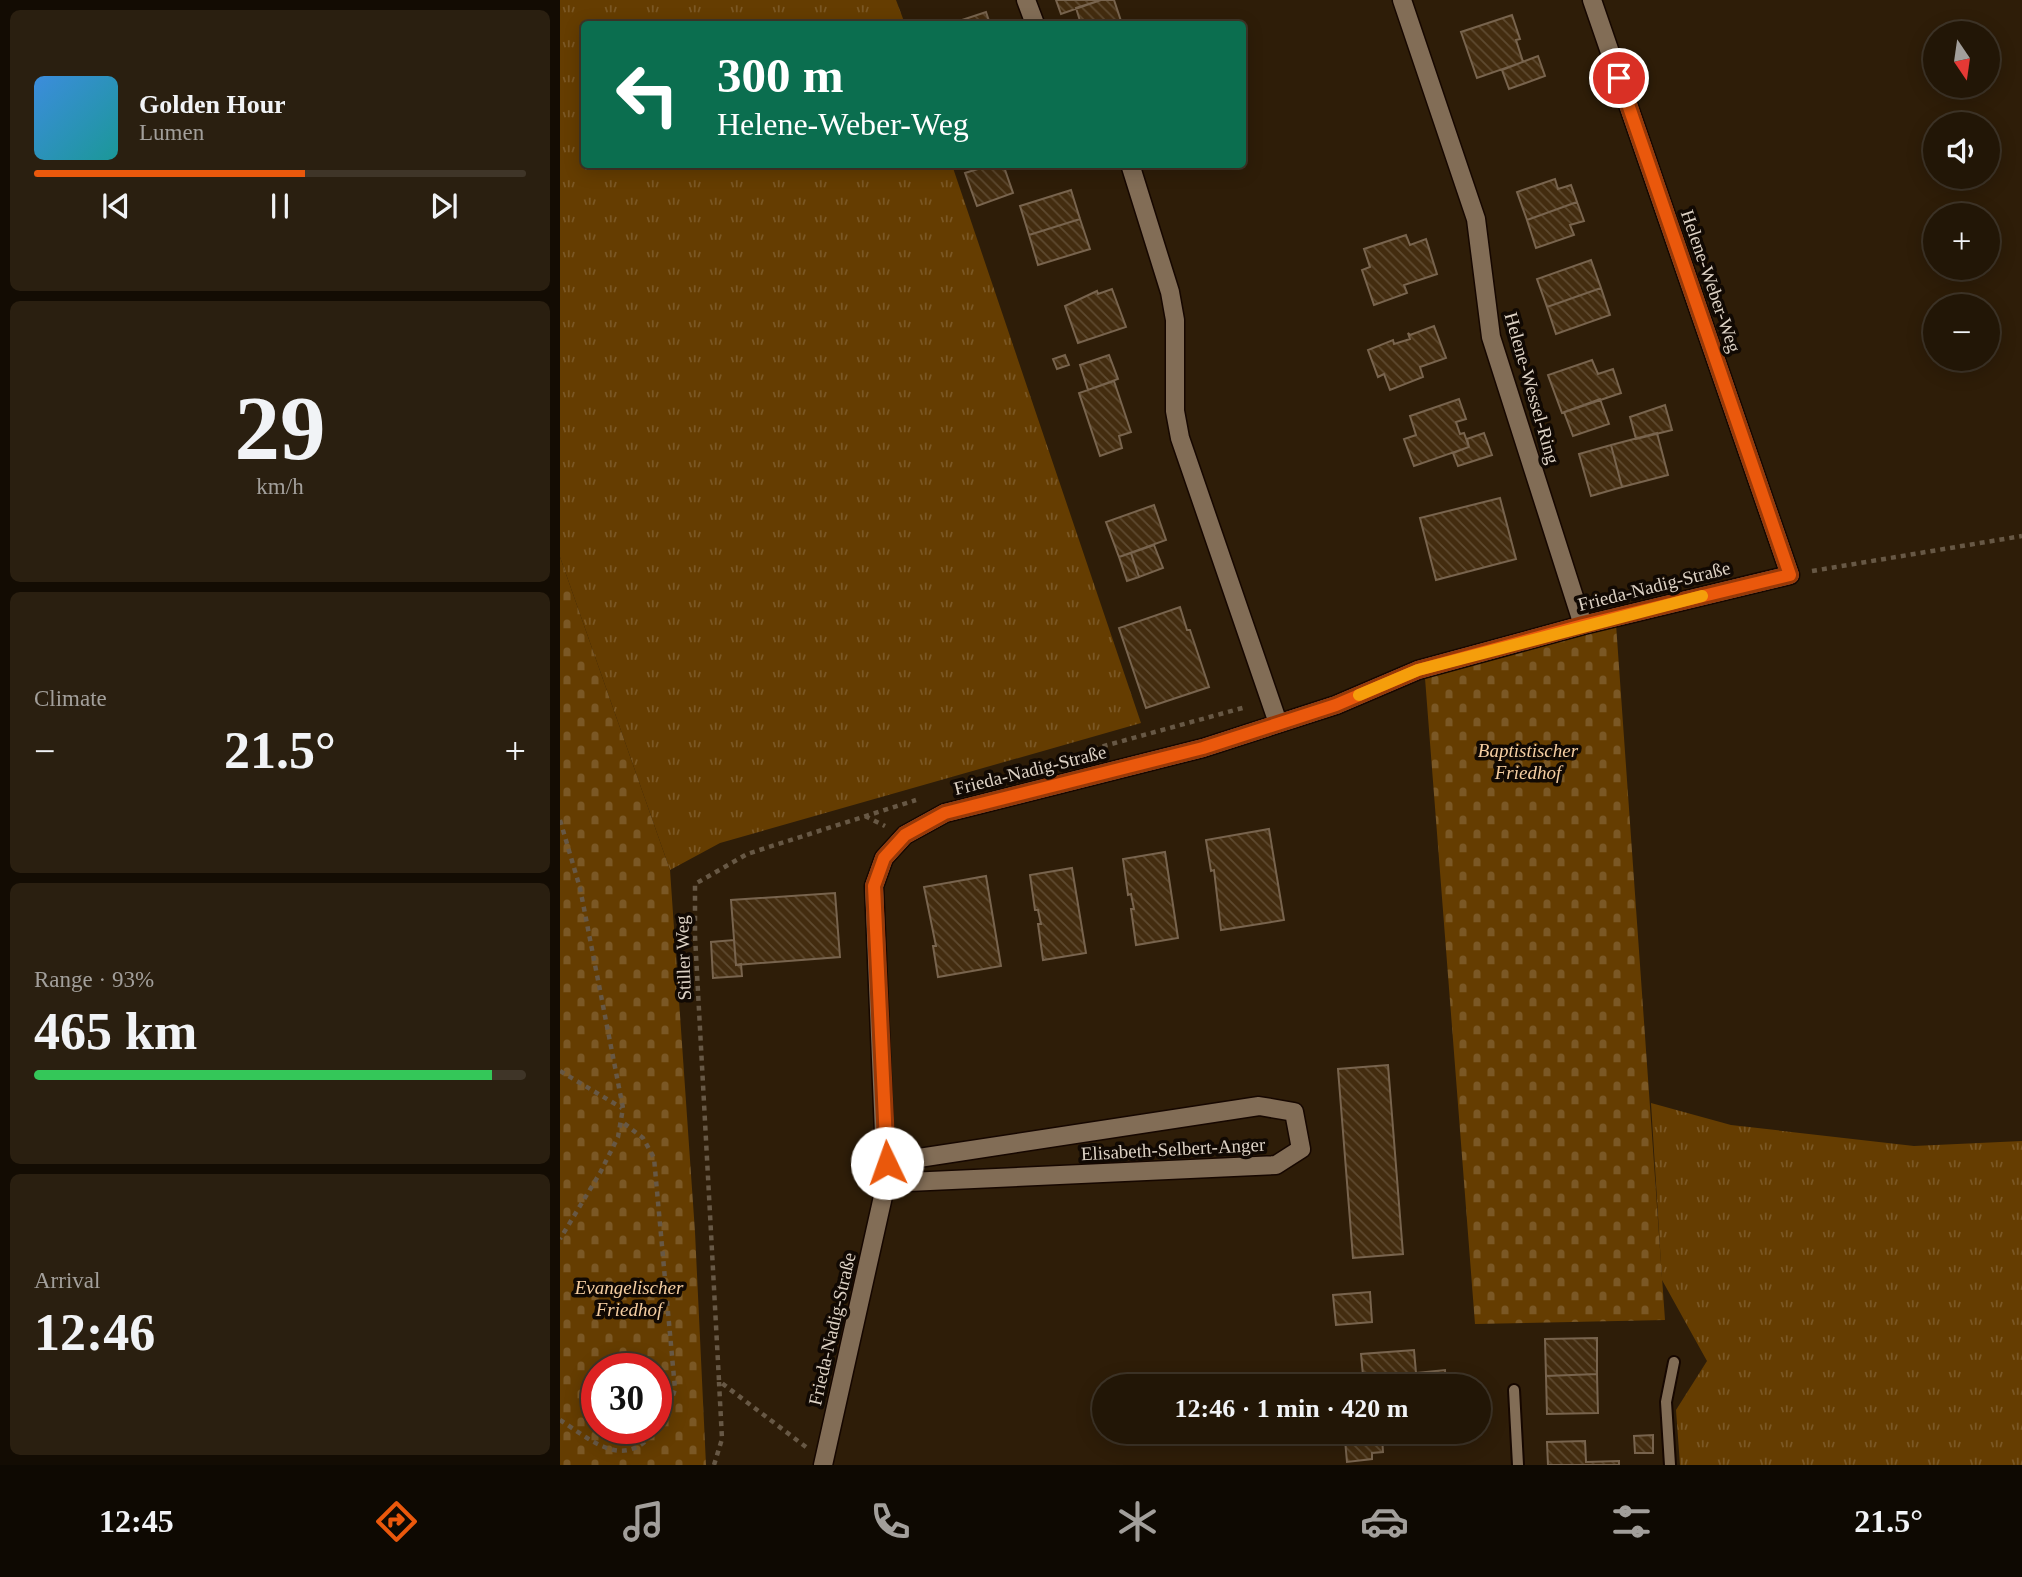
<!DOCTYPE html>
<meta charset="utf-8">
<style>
:root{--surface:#221606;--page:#2a1f10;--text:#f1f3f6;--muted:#a29f9b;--line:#3f3528;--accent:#ea580c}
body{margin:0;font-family:"Times New Roman",serif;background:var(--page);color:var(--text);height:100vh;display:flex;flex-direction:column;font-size:26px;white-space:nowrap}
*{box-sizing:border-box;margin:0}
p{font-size:23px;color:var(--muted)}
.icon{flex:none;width:38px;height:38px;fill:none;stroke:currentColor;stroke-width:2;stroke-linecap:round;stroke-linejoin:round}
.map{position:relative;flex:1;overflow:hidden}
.panel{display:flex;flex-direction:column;gap:10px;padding:10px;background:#130c03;width:560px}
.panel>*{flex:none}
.top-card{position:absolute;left:21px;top:21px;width:665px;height:147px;border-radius:7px;box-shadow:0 4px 18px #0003,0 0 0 2px var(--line);background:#0b6e4f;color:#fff;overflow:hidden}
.needle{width:46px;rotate:167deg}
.buttons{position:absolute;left:1363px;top:21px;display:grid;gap:14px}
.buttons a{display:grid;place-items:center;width:77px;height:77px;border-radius:50%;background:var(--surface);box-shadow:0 4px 18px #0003,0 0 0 2px var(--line);font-size:35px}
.speed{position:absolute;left:21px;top:1353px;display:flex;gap:14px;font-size:35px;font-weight:700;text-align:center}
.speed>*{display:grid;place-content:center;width:91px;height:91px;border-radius:50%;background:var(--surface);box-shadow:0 4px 18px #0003,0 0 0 2px var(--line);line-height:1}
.speed .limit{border:10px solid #d22;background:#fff;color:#111}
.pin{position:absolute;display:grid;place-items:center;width:60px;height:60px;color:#fff;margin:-30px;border:4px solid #fff;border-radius:50%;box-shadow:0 2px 7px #0007}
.me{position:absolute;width:77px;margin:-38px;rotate:357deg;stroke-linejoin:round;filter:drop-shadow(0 0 5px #0008)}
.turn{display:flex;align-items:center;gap:24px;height:147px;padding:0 21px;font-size:32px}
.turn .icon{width:91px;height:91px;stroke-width:2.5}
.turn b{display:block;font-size:49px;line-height:60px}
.big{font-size:52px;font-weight:600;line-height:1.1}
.panel .card{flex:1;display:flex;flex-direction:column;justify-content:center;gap:10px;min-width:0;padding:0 24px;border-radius:10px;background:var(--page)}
.panel .dial{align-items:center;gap:0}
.dial b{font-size:91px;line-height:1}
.song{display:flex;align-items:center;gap:21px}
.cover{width:84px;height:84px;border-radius:10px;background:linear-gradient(135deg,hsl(210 70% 55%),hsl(180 70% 35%))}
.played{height:7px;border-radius:4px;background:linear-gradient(90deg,var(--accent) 55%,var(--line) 55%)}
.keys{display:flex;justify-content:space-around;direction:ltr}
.heat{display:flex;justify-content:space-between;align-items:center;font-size:38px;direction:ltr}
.charge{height:10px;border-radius:5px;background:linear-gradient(90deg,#34c759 93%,var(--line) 0)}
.trip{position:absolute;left:532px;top:1374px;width:399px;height:70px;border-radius:35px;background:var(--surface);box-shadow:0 4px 18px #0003,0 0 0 2px var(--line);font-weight:600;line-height:70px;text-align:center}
.dock{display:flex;height:112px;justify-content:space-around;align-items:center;background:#0e0902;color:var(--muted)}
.dock .icon{width:49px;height:49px}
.dock .current{color:var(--accent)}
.dock b{font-size:32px;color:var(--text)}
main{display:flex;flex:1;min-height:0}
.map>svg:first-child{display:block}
.grass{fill:url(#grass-tufts)}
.cemetery{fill:url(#cemetery-stones);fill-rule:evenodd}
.building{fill:url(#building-back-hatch);stroke:#78644e;stroke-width:2}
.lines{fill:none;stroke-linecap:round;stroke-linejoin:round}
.lane-casing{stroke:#160700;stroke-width:14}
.street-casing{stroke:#160700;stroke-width:21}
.path{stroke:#675845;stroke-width:4.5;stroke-dasharray:5 5;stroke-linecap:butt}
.lane{stroke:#826d56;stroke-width:10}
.street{stroke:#826d56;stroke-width:18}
.route-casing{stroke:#983908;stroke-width:18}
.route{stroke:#ea580c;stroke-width:12}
.slow{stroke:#f59e0b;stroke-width:12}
.labels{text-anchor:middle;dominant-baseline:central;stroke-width:7;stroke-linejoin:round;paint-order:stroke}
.street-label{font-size:19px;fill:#ddd2c5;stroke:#110903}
.park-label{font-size:19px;font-style:italic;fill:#f5cea2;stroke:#110903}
</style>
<main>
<section class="panel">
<div class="card">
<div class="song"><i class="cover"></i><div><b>Golden Hour</b><p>Lumen</p></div></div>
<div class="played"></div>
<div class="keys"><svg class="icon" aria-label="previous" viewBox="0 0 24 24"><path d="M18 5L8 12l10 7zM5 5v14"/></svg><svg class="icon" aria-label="pause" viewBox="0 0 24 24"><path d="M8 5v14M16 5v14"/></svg><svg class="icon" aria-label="next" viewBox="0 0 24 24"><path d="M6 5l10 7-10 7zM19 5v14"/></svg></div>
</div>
<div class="card dial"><b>29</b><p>km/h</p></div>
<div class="card"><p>Climate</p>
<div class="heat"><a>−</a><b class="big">21.5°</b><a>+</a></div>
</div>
<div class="card"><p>Range · 93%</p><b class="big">465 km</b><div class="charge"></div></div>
<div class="card"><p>Arrival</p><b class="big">12:46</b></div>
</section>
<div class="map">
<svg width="1462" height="1465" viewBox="0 0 1462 1465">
<defs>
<pattern id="grass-tufts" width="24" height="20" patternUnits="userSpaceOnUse" patternTransform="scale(1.75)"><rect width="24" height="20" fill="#653d01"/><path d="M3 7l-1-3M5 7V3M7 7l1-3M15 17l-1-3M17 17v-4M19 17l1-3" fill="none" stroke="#7b5825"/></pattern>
<pattern id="cemetery-stones" width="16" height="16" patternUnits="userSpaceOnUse" patternTransform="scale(1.75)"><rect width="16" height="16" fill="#653d01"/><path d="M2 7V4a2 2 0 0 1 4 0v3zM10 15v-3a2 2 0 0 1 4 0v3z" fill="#7b5825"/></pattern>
<pattern id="building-back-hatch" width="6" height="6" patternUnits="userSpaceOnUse" patternTransform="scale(1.75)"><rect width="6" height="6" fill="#432c0f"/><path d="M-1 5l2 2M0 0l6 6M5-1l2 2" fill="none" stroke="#5e4a30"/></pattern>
</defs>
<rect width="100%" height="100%" fill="#2e1d08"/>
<path class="grass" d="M0 0H336L345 24H24V164L392 165 581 723 160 843 110 870 0 557Z
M1091 1103 1171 1125 1354 1146 1462 1141V1465H1120L1116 1410 1147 1361 1102 1280Z"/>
<path class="cemetery" d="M0 557 110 870 135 1232 146 1465H0ZM37 1368H96V1428H37Z
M1056 624 1105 1320 915 1324 865 678Z"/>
<path class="building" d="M496 0H541L501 14Z
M541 0H554L562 24H521L516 8Z
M426 12 430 24H390Z
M952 15 960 39 956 40 963 62 917 78 901 32Z
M978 56 985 76 949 89 942 70Z
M434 164H443L453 193 417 206 405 173Z
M995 179 998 189 1011 185 1017 202 967 220 957 192Z
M511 190 520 219 469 235 460 206Z
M1017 202 1024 221 1010 225 1014 235 976 248 967 220Z
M520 219 530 249 478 265 469 235Z
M846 235 850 245 866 239 877 274 844 285 847 293 814 305 802 270 810 267 804 249Z
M1031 260 1041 288 987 307 977 279Z
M1041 288 1050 315 996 334 987 307Z
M552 289 566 327 518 343 505 306 537 291 538 294Z
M874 326 886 358 860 367 863 377 830 390 824 374 818 377 808 350 833 340 834 344 850 339 848 333 850 335Z
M505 355 509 365 497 369 493 359Z
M549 355 558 379 528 390 520 365Z
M1032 360 1038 374 1053 369 1061 393 1002 413 988 375Z
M554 381 571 432 559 436 562 448 540 456 519 393Z
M899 399 906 419 896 422 900 434 904 433 909 447 854 466 844 439 856 435 850 416Z
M1040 399 1049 424 1013 436 1004 412Z
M1105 405 1112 430 1076 439 1070 417Z
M924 433 932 455 898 466 893 453 909 447 907 439Z
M1097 433 1108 475 1062 487 1051 445Z
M1051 445 1062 487 1031 496 1019 454Z
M940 498 956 559 876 580 860 518Z
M594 505 606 540 559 557 546 522Z
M594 545 603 568 579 577 571 553Z
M571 553 579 577 567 581 559 557Z
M620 607 627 630H630L649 687 586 708 559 628Z
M709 829 724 920 661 930 654 870 651 871 646 840Z
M605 852 618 938 576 945 571 909H574L571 894 568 895 563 859Z
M512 868 526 953 483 960 478 924H481L478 910H475L470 875Z
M426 876 441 966 378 977 373 946H376L364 887Z
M275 893 280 957 176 965 171 900Z
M174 940 176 965 181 964 182 976 153 978 151 942Z
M828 1065 843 1254 793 1258 778 1069Z
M810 1292 812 1322 776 1325 773 1295Z
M1037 1338V1374L986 1376 985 1339Z
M854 1350 856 1373 885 1370 886 1386H804L801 1354Z
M1037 1374 1038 1413 987 1414 986 1376Z
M1093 1435V1453H1075L1074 1436Z
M822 1437 823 1452 812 1453V1459L787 1462 785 1440Z
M1025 1441 1026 1462 1059 1461V1465H988L987 1442Z"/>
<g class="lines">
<g class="lane-casing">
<path id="lane" d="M954 1390 958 1465
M1110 1465 1106 1402 1114 1362"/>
</g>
<g class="street-casing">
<path id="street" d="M466 0 475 24
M842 0 916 219 931 337 1023 625
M570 164 610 292 615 320V411L620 438 718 723
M326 1183 716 1165 741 1149 734 1112 699 1106 326 1163
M263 1465 326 1183 314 886 324 858 345 835 385 813 643 748 776 705 858 670 1023 625 1230 575 1032 0"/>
</g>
<path class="path" d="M1252 571 1462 536
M533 749 686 707
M305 816 325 826
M0 820 20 888 63 1108 58 1137 40 1173 0 1239
M0 1071 62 1108
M0 1420C16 1430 35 1446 54 1450 88 1457 107 1415 115 1389L94 1158 83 1138 61 1121
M246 1447 159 1381 135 936V884L187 854 356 800
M154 1465 162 1439 159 1382"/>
<use href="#lane" class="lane"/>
<use href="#street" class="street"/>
</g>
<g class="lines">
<g class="route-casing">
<path id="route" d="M327 1163 314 886 324 858 345 835 385 813 643 748 776 705 858 670 1023 625 1230 575 1059 78"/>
</g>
<use href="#route" class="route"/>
<path class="slow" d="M799 695 858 670 1142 596"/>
</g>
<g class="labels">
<g class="street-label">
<text transform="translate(1151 281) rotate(71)">Helene-Weber-Weg</text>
<text transform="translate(972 388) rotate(74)">Helene-Wessel-Ring</text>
<text transform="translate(1094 586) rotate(-14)">Frieda-Nadig-Straße</text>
<text transform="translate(470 770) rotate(-14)">Frieda-Nadig-Straße</text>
<text transform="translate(123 958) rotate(-92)">Stiller Weg</text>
<text transform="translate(613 1149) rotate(-3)">Elisabeth-Selbert-Anger</text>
<text transform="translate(272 1329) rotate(-77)">Frieda-Nadig-Straße</text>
</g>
<g class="park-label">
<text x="968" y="750">Baptistischer<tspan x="968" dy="22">Friedhof</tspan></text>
<text x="69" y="1287">Evangelischer<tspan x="69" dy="22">Friedhof</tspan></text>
</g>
</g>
</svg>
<div class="buttons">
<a><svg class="needle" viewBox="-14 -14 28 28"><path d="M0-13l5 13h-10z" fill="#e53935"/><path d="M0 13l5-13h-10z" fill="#a29f9b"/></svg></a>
<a><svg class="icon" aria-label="sound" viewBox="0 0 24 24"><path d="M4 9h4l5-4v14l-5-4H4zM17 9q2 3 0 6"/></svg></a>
<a>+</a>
<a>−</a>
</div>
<div class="speed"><div class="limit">30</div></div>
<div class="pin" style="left:1059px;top:78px;background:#d93025"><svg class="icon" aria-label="arrive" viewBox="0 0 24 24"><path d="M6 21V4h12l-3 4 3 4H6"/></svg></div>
<svg class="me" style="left:327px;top:1163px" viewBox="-20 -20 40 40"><circle r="19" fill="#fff"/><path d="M0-13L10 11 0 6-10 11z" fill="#ea580c"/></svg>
<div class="trip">12:46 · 1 min · 420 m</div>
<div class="top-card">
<div class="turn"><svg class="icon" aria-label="left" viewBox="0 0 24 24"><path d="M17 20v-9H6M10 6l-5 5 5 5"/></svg><div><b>300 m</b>Helene-Weber-Weg</div></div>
</div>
</div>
</main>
<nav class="dock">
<b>12:45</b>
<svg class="icon current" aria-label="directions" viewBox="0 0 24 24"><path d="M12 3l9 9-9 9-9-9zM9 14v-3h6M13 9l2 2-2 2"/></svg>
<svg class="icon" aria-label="music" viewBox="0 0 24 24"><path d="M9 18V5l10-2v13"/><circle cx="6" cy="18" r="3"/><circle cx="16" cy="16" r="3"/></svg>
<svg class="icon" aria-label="phone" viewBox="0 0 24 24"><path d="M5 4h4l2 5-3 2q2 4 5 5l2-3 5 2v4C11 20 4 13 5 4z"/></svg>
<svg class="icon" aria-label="climate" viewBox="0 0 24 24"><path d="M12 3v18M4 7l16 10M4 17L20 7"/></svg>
<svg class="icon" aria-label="car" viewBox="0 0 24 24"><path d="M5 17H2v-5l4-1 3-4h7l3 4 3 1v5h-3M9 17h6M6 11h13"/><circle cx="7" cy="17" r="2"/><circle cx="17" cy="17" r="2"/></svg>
<svg class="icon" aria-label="filters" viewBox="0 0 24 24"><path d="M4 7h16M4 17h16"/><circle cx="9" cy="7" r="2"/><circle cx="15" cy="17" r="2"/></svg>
<b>21.5°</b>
</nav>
